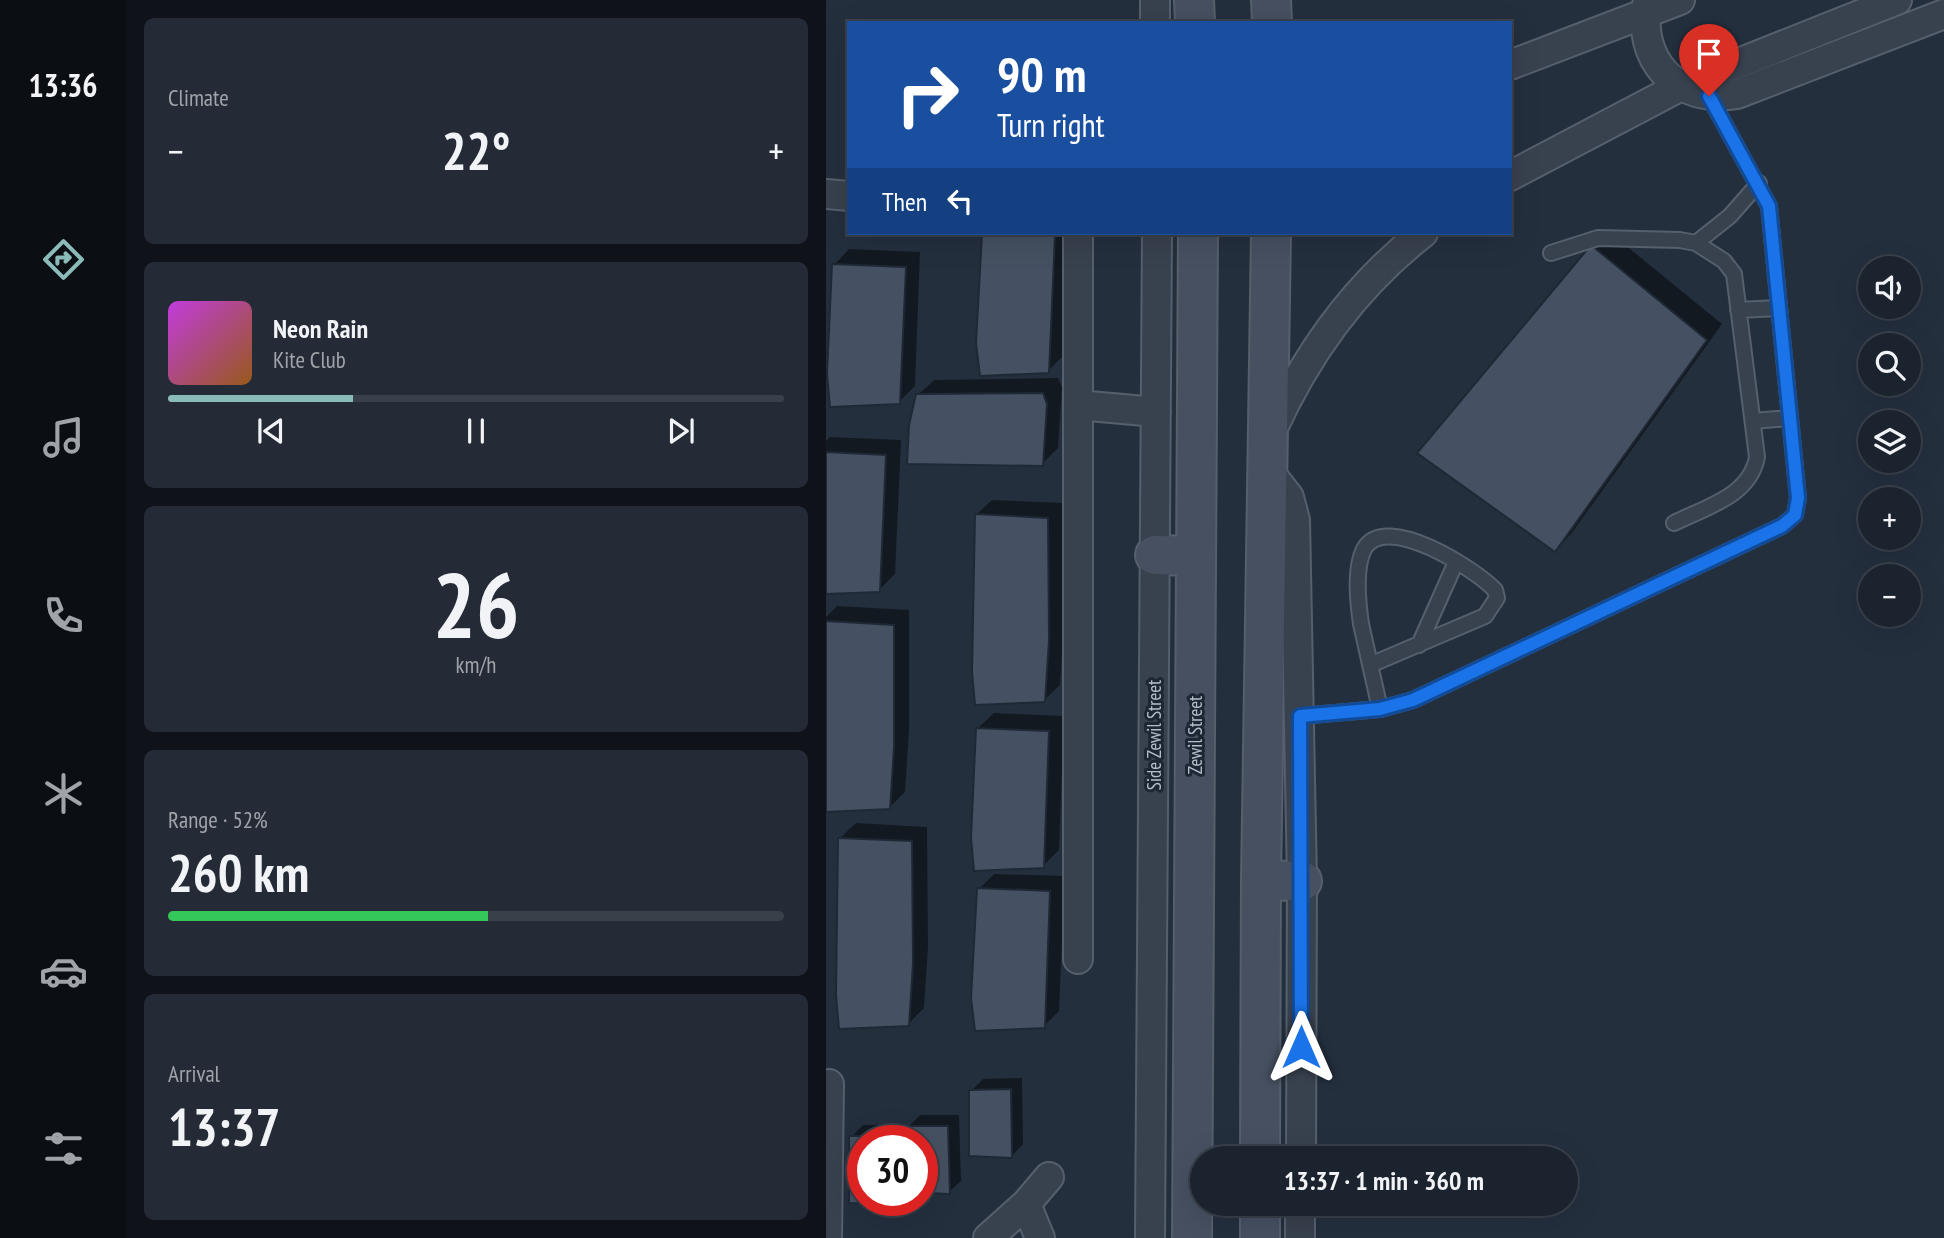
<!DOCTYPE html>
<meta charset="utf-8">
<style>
:root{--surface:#1b232e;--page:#242b36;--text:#f1f3f6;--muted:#a0a4aa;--line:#39404a;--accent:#8bbbb9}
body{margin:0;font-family:"PT Sans Narrow",sans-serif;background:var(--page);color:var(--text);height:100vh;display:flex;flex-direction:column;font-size:26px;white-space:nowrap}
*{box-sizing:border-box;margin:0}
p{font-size:23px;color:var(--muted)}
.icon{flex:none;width:38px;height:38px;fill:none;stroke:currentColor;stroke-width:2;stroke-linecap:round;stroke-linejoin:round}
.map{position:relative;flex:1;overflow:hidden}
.details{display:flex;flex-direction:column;gap:18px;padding:18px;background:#0f1319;width:700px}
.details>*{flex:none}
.hud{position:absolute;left:21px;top:21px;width:665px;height:214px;border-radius:0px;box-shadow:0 7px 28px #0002,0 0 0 2px var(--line);background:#1a4fa0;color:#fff;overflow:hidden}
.buttons{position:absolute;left:1032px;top:256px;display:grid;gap:14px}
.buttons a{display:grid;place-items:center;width:63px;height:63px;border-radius:50%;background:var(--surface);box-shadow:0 7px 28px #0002,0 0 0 2px var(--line);font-size:35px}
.speed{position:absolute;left:21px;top:1125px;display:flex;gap:14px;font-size:35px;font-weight:700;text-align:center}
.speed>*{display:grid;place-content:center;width:91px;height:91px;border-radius:50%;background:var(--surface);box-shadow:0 7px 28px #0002,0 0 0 2px var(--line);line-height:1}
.speed .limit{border:10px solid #d22;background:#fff;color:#111}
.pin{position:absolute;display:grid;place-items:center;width:60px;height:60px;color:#fff;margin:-72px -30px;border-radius:50% 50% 50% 0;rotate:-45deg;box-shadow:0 0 7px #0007}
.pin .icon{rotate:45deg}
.me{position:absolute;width:77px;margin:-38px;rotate:0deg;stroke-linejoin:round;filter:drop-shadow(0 0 5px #0008)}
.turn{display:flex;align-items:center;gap:24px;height:147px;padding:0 35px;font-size:32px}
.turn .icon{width:91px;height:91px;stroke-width:2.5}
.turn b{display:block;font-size:49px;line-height:60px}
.then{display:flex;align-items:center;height:66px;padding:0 35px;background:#0003;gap:14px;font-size:26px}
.big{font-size:52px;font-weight:800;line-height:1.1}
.details .widget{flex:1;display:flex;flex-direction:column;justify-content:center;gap:10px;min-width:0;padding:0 24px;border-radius:10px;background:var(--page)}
.details .dial{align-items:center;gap:0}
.dial b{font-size:91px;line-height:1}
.song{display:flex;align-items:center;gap:21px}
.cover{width:84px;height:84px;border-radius:10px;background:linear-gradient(135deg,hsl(290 70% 55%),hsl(30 70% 35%))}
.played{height:7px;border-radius:4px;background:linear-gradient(90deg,var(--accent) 30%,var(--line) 30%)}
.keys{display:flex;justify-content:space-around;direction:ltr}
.heat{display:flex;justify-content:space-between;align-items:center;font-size:38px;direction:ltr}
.charge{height:10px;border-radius:5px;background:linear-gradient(90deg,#34c759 52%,var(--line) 0)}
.trip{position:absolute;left:364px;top:1146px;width:388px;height:70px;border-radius:35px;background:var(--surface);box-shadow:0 7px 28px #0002,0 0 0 2px var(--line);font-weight:800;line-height:70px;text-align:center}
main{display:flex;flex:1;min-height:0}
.dock{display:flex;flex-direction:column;width:126px;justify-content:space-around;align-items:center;background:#0b0e12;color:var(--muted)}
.dock .icon{width:49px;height:49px}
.dock .selected{color:var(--accent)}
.dock b{font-size:32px;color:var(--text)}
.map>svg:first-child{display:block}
.shadow{fill:#0007}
.building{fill:#455162;stroke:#1f2835;stroke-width:2}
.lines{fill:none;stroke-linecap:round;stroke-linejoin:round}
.service-casing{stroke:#565f6c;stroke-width:18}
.minor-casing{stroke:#565f6c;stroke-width:32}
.secondary-casing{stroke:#565f6c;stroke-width:42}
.service{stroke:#38414e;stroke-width:14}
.minor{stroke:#38414e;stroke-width:28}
.secondary{stroke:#465061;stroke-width:38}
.route-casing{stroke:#114b97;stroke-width:18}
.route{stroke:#1a73e8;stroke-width:12}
.labels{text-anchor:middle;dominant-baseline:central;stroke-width:6;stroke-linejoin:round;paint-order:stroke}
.street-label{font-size:19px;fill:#b4bcc9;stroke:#1d2633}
</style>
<main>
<nav class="dock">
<b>13:36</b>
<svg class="icon selected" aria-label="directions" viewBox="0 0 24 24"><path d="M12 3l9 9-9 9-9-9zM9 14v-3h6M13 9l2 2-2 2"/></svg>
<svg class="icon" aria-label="music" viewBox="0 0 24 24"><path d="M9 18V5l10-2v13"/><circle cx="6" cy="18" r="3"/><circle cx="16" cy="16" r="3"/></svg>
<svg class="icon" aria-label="phone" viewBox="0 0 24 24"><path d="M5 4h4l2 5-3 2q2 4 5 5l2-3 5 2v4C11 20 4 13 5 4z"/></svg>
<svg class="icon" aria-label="climate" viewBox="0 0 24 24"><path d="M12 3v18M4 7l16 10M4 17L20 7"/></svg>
<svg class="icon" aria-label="car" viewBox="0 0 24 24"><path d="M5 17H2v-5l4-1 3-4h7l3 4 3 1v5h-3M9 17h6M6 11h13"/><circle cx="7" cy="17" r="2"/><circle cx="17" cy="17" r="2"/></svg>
<svg class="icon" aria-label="filters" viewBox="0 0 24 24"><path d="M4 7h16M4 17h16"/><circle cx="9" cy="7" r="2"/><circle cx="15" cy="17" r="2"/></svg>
</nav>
<section class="details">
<div class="widget"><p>Climate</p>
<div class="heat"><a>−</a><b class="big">22°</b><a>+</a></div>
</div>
<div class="widget">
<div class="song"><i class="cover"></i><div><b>Neon Rain</b><p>Kite Club</p></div></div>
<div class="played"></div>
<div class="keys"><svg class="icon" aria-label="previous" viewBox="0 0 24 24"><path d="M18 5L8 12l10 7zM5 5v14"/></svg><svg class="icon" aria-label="pause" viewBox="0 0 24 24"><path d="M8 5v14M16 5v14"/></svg><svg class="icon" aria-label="next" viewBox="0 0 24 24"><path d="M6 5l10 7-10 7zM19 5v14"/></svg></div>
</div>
<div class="widget dial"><b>26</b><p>km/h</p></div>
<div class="widget"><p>Range · 52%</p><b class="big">260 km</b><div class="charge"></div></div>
<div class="widget"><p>Arrival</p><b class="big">13:37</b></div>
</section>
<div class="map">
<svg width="1118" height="1238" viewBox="0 0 1118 1238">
<rect width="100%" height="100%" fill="#242f3e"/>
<path class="shadow" d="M782 231 896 324 745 534 729 550 766 246Z
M159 233H243L238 355 222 371Z
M23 249 94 252 89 386 73 402 8 265Z
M232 378 236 387 232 448 216 464 92 395 108 380Z
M4 437 75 440 69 574 53 590 0 592V441Z
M166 500 237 503 238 623 234 685 218 700 150 515Z
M11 606 83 610V730L79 792 64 807 0 810V617Z
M168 713 238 716 233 850 217 866 152 728Z
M30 823 101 827 102 947 98 1008 82 1024 14 838Z
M168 874 239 876 233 1011 218 1026 153 889Z
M196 1078 197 1144 186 1156 145 1091 157 1079Z
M94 1115H133L135 1181 123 1192 96 1141H82V1127Z
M37 1125H76V1141H37V1200H68L66 1203 24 1201 25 1137Z"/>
<path class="building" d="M156 233 229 236 223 373 154 376 150 343Z
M765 245 881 340 729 552 591 453Z
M6 264 80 267 74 404 4 407 1 374Z
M217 393 221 404 217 466 81 464 83 425 90 394Z
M0 452 60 455 54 592 0 594Z
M149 514 222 518 223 640 219 702 149 705 146 672Z
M0 621 68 625V747L64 809 0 812Z
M150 728 223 731 218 868 148 871 145 838Z
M12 838 86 841 87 963 83 1026 13 1029 10 995Z
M151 888 224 891 219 1028 149 1031 145 998Z
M185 1089 186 1158 143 1156V1090Z
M81 1126H122L124 1194 96 1193V1141H80Z
M23 1136H65V1141H37V1200H66V1204L23 1203Z"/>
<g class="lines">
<g class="service-casing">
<path id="service" d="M870 243 904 216 933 183
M725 253 772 238 854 240 870 243 898 261 908 274 931 457C924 496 880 507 848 523
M912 310 953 308
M927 421 964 418
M593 645 630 562
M544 665 659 616 671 598 669 590C649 569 559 511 538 549 528 569 532 603 535 624L554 709
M474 716 554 709 587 700 956 526 969 515 972 498 943 206 883 96"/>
</g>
<g class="minor-casing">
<path id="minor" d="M329 0V23
M822 0C809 60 851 104 911 94L1118 14
M684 65 854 0
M684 176 855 86 1071 0
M0 194 23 196
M252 405 330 412
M446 430C481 353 530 285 597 233
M442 470 463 497 469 520 476 881 475 1158
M252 959V233
M200 1204 214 1238
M1 1238 3 1084
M162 1238 200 1204 223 1177
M324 1238 331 233
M474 1238V1204"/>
</g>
<g class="secondary-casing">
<path id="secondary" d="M368 0 369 23
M445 0 446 23
M329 555 369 556
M435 880 476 881
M434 1158 435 880 445 233
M366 1238 372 233
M434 1238V1204"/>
</g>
<use href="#service" class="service"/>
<use href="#minor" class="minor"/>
<use href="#secondary" class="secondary"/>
</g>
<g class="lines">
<g class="route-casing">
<path id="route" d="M475 1047 474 716 554 709 587 700 956 526 969 515 972 498 943 206 883 96"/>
</g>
<use href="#route" class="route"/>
</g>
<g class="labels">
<g class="street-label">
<text transform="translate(328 735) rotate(-90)">Side Zewil Street</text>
<text transform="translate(369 735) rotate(-90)">Zewil Street</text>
</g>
</g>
</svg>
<div class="buttons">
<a><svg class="icon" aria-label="sound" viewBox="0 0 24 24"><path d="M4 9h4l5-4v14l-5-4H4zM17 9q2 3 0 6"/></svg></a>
<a><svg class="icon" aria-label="search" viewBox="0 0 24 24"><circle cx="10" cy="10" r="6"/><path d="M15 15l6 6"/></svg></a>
<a><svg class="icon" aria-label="layers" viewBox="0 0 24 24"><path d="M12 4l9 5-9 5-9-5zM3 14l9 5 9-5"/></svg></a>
<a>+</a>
<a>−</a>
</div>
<div class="speed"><div class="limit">30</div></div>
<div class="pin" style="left:883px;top:96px;background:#d93025"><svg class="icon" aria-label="arrive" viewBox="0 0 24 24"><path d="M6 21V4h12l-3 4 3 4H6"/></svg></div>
<svg class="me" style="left:475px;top:1047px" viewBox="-20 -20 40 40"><path d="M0-17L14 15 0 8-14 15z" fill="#1a73e8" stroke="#fff" stroke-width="4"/></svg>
<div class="trip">13:37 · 1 min · 360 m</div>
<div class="hud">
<div class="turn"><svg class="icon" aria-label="right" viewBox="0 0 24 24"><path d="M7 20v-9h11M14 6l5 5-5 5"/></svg><div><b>90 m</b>Turn right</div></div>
<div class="then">Then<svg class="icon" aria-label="left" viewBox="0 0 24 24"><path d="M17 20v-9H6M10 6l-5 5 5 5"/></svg></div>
</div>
</div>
</main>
